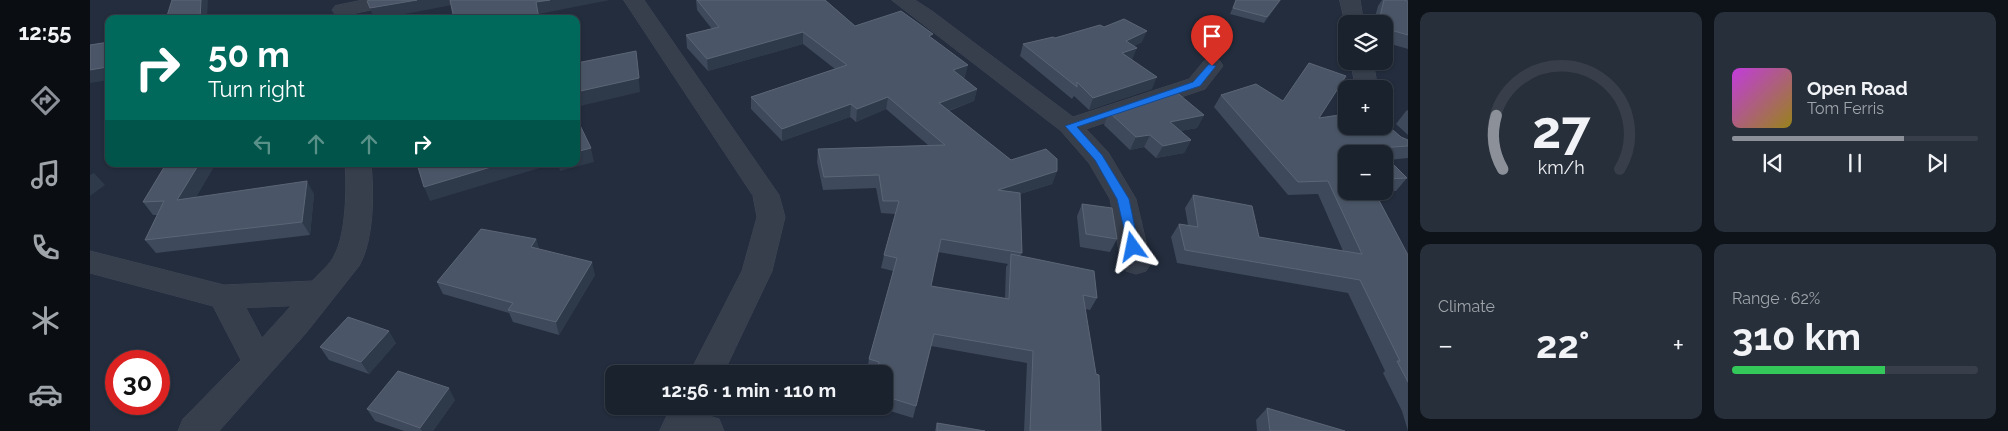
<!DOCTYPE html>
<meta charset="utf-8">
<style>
:root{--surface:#1a222e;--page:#272f3a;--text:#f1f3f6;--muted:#9fa4aa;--line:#383f4a;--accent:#8c9099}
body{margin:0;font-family:Raleway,sans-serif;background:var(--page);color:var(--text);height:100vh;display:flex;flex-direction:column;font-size:19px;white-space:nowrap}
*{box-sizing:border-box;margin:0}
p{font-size:16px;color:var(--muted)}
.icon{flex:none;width:28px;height:28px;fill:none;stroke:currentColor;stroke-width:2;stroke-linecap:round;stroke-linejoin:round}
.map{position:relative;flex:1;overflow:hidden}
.details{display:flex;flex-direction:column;gap:12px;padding:12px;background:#0e1319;width:600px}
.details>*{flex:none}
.top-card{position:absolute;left:15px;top:15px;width:475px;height:152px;border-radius:10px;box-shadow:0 1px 4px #0004,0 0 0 1px var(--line);background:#00695c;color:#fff;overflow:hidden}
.tools{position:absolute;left:1248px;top:15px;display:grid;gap:10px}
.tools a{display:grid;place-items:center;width:55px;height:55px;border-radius:10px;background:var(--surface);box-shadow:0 1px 4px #0004,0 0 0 1px var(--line);font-size:25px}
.speed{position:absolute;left:15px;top:350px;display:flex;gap:10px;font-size:25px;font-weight:700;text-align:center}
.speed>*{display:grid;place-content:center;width:65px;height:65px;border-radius:50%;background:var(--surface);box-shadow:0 1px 4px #0004,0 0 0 1px var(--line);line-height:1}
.speed .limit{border:8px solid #d22;background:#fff;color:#111}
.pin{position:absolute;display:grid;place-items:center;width:42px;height:42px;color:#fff;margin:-51px -21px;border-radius:50% 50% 50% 0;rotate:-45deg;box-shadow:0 0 5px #0007}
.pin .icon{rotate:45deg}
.me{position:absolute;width:55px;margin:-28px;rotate:348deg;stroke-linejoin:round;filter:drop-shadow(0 0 4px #0008)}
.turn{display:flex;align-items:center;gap:18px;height:105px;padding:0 20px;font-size:22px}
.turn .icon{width:65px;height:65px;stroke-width:2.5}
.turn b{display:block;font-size:35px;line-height:42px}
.lanes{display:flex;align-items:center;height:48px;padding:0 20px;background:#0003;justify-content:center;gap:25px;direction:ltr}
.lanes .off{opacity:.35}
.big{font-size:38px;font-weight:700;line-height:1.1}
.details .tile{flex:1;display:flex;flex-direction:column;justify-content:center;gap:8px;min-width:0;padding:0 18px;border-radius:10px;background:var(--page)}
.details .dial{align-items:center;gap:0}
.dial svg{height:130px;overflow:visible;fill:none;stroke:var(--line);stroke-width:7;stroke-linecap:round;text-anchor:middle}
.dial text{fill:var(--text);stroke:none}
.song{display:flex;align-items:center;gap:15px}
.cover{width:60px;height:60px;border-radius:8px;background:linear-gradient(135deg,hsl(290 70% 55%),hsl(50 70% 35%))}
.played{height:5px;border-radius:2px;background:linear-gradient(90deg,var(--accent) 70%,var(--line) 70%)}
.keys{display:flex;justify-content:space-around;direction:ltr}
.heat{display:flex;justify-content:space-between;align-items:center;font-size:28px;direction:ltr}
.charge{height:8px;border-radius:4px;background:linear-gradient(90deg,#34c759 62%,var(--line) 0)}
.details .tiles{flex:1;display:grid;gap:12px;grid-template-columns:repeat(2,1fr)}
.trip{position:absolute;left:515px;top:365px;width:288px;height:50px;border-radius:10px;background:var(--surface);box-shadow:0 1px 4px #0004,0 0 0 1px var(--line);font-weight:700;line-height:50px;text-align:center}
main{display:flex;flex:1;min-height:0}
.menu{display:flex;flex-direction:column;width:90px;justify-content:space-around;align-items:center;background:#0a0e12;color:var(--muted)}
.menu .icon{width:35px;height:35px}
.menu .selected{color:var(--accent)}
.menu b{font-size:22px;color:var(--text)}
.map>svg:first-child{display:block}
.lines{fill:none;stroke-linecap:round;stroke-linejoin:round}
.minor-casing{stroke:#404856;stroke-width:1}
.minor{fill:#373f4d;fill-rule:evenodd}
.wall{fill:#3e495b;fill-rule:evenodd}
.shaded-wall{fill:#2e394a}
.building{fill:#4a5667;stroke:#5b6576}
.route{fill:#1a73e8;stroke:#114b97}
</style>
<main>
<nav class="menu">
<b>12:55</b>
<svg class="icon selected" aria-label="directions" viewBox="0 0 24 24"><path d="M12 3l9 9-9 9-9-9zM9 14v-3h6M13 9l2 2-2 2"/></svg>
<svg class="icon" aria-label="music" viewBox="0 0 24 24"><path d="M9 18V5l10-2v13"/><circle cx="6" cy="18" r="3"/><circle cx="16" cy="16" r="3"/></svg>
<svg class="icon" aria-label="phone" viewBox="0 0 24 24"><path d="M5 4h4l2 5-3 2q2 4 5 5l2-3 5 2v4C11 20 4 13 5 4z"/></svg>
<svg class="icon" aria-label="climate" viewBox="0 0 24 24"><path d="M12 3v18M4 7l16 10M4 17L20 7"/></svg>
<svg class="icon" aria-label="car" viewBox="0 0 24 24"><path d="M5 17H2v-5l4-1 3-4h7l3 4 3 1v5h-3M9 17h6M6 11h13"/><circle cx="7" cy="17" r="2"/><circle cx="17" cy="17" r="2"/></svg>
</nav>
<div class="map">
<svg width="1318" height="431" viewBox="0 0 1318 431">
<rect width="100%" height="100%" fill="#232d3d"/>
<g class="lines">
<g class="minor-casing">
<path id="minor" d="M273 0H312L309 4 252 16 245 14 242 10 245 6Z
M534 0H554L689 195 695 217 682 271 633 374H599L652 271 667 217 663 196Z
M802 0H825L842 11 983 117 1099 79 1114 61 1122 59 1130 61 1133 66 1115 89 996 129 1018 152 1046 199 1061 263 1056 271 1046 274 1036 271 1031 263 1020 199 999 163 971 131Z
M1250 0H1270L1274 24H1256V27Z
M1261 61H1283L1288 89H1266Z
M255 164H281C284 193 284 240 269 266L216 333 129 431H88L93 419 151 360 123 306 0 273V251L134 285 222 281C229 273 241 264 245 254 256 233 257 187 255 164ZM201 306 172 338 156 308Z
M582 406H616L613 414 629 419 634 431H570Z"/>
</g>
<use href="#minor" class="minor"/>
</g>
<path class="wall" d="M606 0H735L765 26 842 38 875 77 873 78 887 89 884 101 859 111 921 160 967 171 962 184 930 194 932 253 930 256 1007 298 1000 310 995 309 1011 431H934L937 363 841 346 823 418 784 406H794V374H784L777 372 779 359 803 271 791 268 794 255 805 214 791 213 786 188 733 190 727 162 728 149 838 145 796 109 766 122 760 117 692 141 661 109V97L745 69 713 44 618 71 597 48 596 35 622 29 607 10ZM848 252 918 264 916 267 915 298 841 286Z
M1146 0H1191L1174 23 1140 14Z
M1292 0H1314L1318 1V49L1294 42V24H1283L1288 6Z
M1014 27 1052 42 1044 46 1042 60 1062 89 999 110 984 96 982 99 930 56 933 44 965 38Z
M1131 95 1193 101 1229 118 1288 129 1318 140V158L1299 160 1317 178 1306 191 1285 192 1318 255V431L1312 411 1293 373 1295 371 1258 293 1087 263 1081 237 1089 224 1098 225 1095 208 1103 195 1169 237 1253 251 1228 194 1198 195 1124 107ZM1256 154H1294V191H1256Z
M1318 110V135L1306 124 1316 111Z
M1019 112 1114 115 1107 128 1090 131 1101 140 1094 153 1066 158 1054 147 1040 150 1014 125Z
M123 168 106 197 224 194 220 235 66 253 55 240 67 215H63L53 202Z
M992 204 1027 239 1020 252 990 247 987 216Z
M446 239 449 249 505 275 469 335 423 322 419 313 353 294 347 282Z
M306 343 279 374 239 360 230 347Z
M365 400 343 431H314L285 421 277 409Z
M1177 408 1255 431H1167L1166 420Z
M847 423 895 431H845Z"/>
<path class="shaded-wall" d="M111 0H118L117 19H110Z
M327 0H361L362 5 289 19H284L280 8Z
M460 0H520L449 14 450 19H449L446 2Z
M1190 0H1191L1174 23 1177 17Z
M1057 31 1052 42 1031 53 1036 41Z
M713 32V44L618 71 617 59Z
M1047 48 1042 60 1032 53Z
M546 51 550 92 486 107V92Z
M878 65 875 77 860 82 863 70Z
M17 67 19 80 0 83V70Z
M1067 77 1062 89 999 110 1003 98Z
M887 89 884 101 846 115 849 103Z
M798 97 796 109 766 122 767 109Z
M761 104 760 117 692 141V129Z
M1114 115 1107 128 1073 134 1080 122Z
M1060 135 1054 147 1040 150 1046 137Z
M1101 140 1094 153 1066 158 1073 146Z
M501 148 504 162 470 171 468 164H486V152Z
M109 164H121L123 168 97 212 87 200Z
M411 164H463L340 201 334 187Z
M967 171 962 184 903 202 908 190Z
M4 173 15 185 0 196V175Z
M217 181 224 194 220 235 212 222Z
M446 239 450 252 441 247Z
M502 262 505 275 469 335 466 322Z
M299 331 306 343 279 374 271 362Z
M359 388 365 400 343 431H332L330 428Z"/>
<path class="building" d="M82 0H111L110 19H76Z
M280 0H327L280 8 277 1Z
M360 0H460L446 2 449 19H364Z
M607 0H735L765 26 811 11 843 34 839 36 878 65 863 70 887 89 849 103 921 160 956 149 967 159V171L908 190 930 193 932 253 851 239 841 286 919 299 921 254 1004 271 1007 298 993 295 1006 374 1009 375 1011 431H940L943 351 844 334 826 406 794 396V374H786L789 362 779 359 807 258 794 255 809 201H793L789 175 734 177 728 149 855 145 798 97 767 109 761 104 692 129 661 97 757 65 713 32 617 59 596 35 629 27Z
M1146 0H1190L1177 17 1143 8Z
M1294 0H1314L1318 1V35L1294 28V24H1288Z
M1034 19 1057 31 1036 41 1047 48 1032 53 1067 77 1003 98 987 82V87L933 44 963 37 965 38 1010 25 1014 27Z
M19 42V130H16L17 67 0 70V45Z
M546 51 549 78 486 92V67L489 66 487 63Z
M1219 63 1256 76 1229 118 1256 114V126H1285L1288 129 1291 126H1294V125L1296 124 1311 137 1318 140V146L1287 148 1292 154H1256V191H1284L1318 255V382L1307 361H1310L1270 280 1095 250 1089 224 1108 227 1103 195 1162 206 1169 237 1272 254 1238 181 1208 182 1131 95 1166 84 1193 101Z
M1085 91 1114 115 1080 122 1101 140 1073 146 1060 135 1046 137 1019 112Z
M486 117 501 148 486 152Z
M1294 155 1317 178 1294 179Z
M76 164H109L87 200 217 181 212 222 55 240 74 201 53 202Z
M327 164H411L334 187Z
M992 204 1022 208 1027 239 996 234Z
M391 229 446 239 441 247 502 262 466 322 418 310 423 303 347 282Z
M258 317 299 331 271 362 230 347Z
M308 371 359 388 330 428 277 409Z
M1177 408 1255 431H1180Z
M847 423 895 431H847Z"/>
<path class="route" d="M1119 64 1126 66 1110 86 987 127 1012 155 1039 199 1049 247 1043 252 1039 250 1027 199 1005 160 975 126 1103 82Z"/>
</svg>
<div class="tools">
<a><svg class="icon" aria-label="layers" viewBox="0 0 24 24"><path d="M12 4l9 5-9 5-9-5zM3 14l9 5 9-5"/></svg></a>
<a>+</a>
<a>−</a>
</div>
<div class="speed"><div class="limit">30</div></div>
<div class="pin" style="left:1122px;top:66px;background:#d93025"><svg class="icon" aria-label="arrive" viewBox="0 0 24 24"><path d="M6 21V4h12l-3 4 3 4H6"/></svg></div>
<svg class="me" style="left:1043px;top:247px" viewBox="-20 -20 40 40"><path d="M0-17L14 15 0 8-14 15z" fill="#1a73e8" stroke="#fff" stroke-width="4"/></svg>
<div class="trip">12:56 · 1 min · 110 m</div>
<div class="top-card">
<div class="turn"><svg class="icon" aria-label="right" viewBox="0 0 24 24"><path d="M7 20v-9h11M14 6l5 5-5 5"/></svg><div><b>50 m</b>Turn right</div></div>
<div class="lanes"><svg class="icon off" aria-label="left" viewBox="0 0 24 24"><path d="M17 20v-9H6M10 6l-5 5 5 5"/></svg><svg class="icon off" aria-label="ahead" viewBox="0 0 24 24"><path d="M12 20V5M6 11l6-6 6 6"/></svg><svg class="icon off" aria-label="ahead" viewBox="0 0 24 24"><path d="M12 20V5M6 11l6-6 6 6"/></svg><svg class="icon" aria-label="right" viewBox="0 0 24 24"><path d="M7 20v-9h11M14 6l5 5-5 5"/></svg></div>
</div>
</div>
<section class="details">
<div class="tiles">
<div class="tile dial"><svg viewBox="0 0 100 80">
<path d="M14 69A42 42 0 1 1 86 69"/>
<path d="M14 69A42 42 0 0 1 10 36" stroke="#8c9099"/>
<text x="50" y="56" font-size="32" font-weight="700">27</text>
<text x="50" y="72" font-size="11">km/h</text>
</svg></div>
<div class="tile">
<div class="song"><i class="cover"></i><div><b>Open Road</b><p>Tom Ferris</p></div></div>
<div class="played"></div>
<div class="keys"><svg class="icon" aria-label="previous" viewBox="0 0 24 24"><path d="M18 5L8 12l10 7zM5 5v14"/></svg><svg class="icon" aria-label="pause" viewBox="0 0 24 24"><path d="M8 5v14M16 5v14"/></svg><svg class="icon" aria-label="next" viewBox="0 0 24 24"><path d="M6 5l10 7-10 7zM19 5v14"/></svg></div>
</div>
<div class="tile"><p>Climate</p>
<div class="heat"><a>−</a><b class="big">22°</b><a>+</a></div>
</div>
<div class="tile"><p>Range · 62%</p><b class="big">310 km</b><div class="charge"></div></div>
</div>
</section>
</main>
